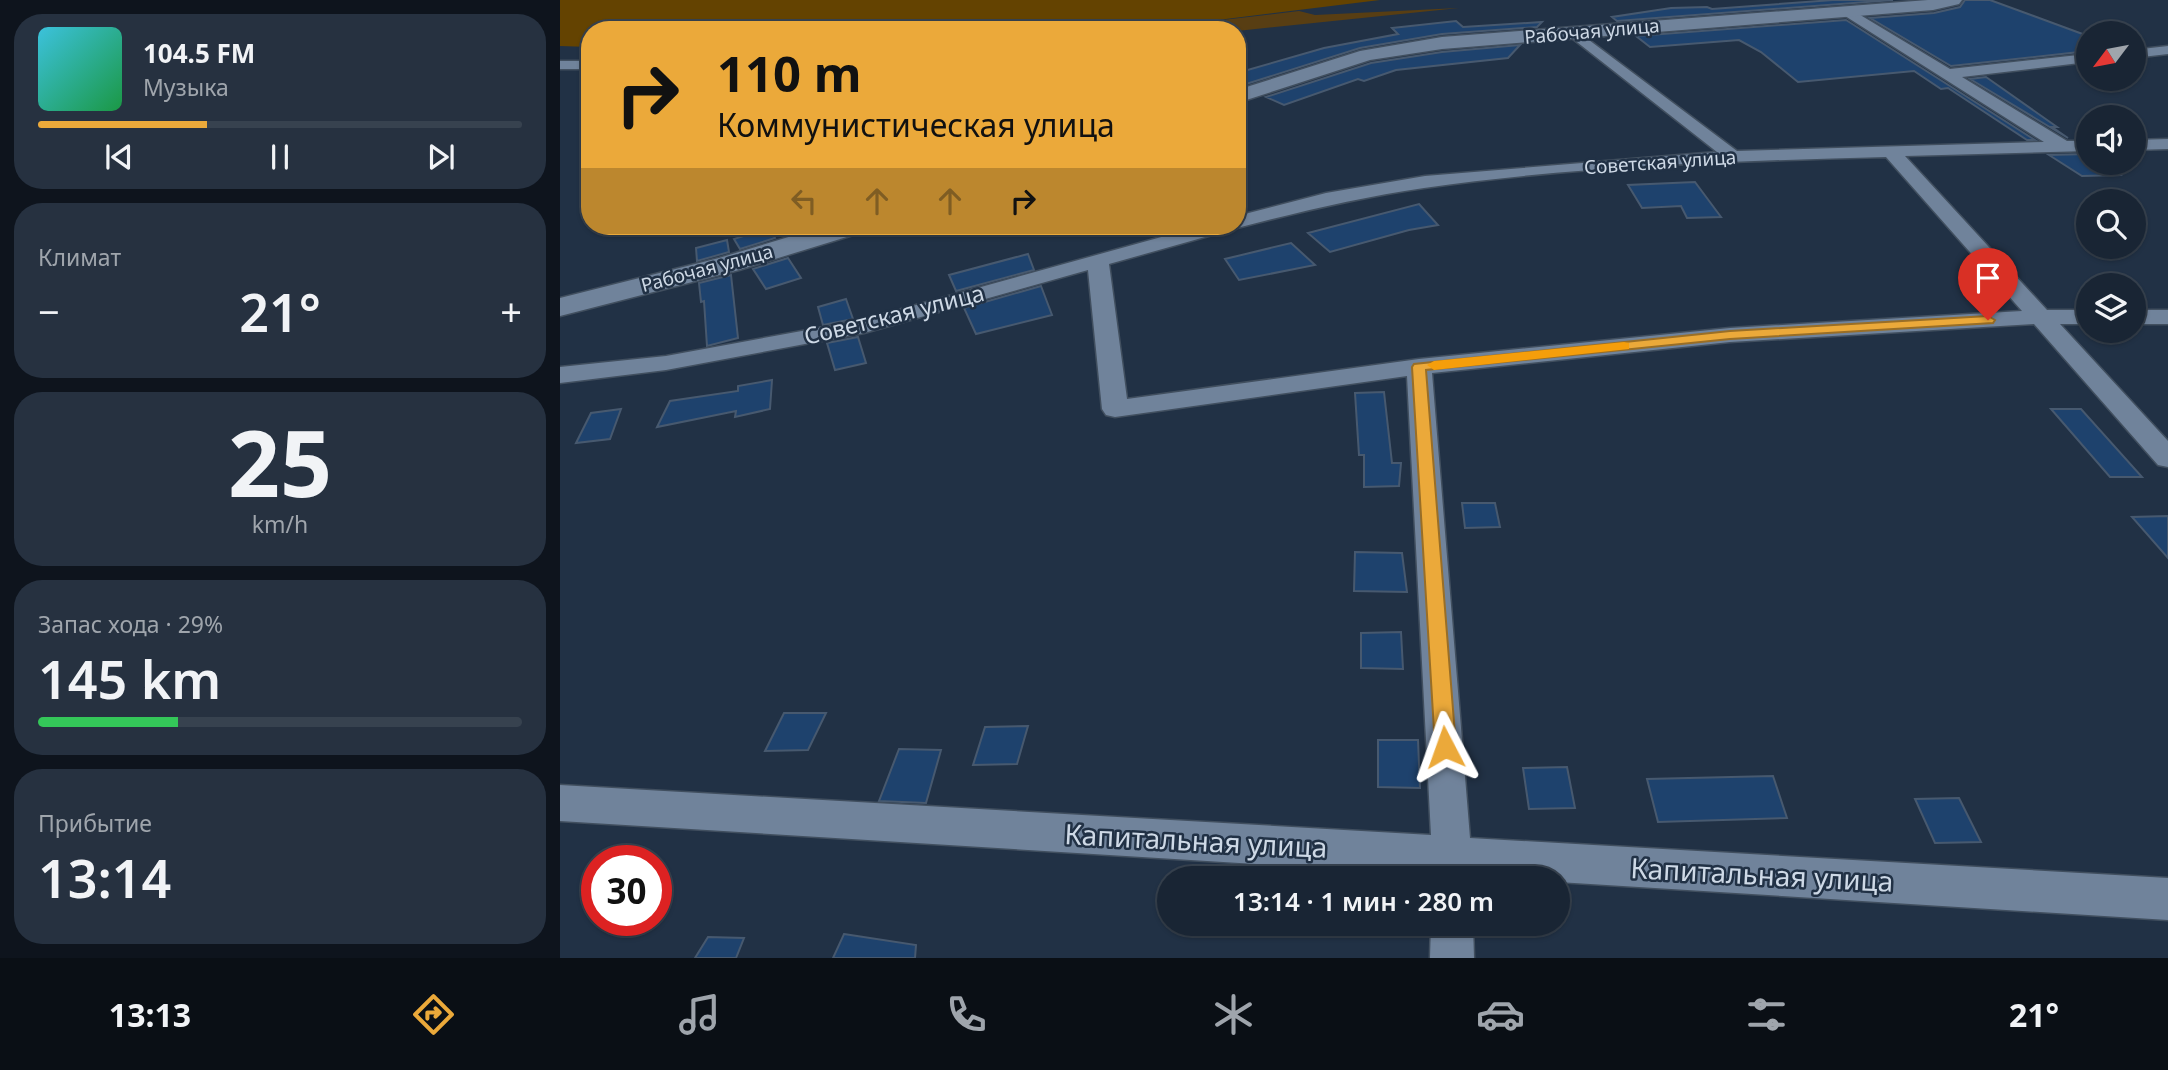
<!DOCTYPE html>
<html lang="ru">
<meta charset="utf-8">
<style>
:root{--surface:#192534;--page:#263140;--text:#f1f3f6;--muted:#9fa5ac;--line:#37424f;--accent:#eba93a}
body{margin:0;font-family:"Noto Sans",sans-serif;background:var(--page);color:var(--text);height:100vh;display:flex;flex-direction:column;font-size:26px;white-space:nowrap}
*{box-sizing:border-box;margin:0}
p{font-size:23px;color:var(--muted)}
.icon{flex:none;width:38px;height:38px;fill:none;stroke:currentColor;stroke-width:2;stroke-linecap:round;stroke-linejoin:round}
.map{position:relative;flex:1;overflow:hidden}
.drawer{display:flex;flex-direction:column;gap:14px;padding:14px;background:#0e141d;width:560px}
.drawer>*{flex:none}
.banner{position:absolute;left:21px;top:21px;width:665px;height:214px;border-radius:28px;box-shadow:0 2px 5px #0004,0 0 0 2px var(--line);background:#eba93a;color:#111;overflow:hidden}
.needle{width:46px;rotate:238deg}
.buttons{position:absolute;left:1516px;top:21px;display:grid;gap:14px}
.buttons a{display:grid;place-items:center;width:70px;height:70px;border-radius:50%;background:var(--surface);box-shadow:0 2px 5px #0004,0 0 0 2px var(--line);font-size:35px}
.speed{position:absolute;left:21px;top:845px;display:flex;gap:14px;font-size:35px;font-weight:700;text-align:center}
.speed>*{display:grid;place-content:center;width:91px;height:91px;border-radius:50%;background:var(--surface);box-shadow:0 2px 5px #0004,0 0 0 2px var(--line);line-height:1}
.speed .limit{border:10px solid #d22;background:#fff;color:#111}
.pin{position:absolute;display:grid;place-items:center;width:60px;height:60px;color:#fff;margin:-72px -30px;border-radius:50% 50% 50% 0;rotate:-45deg;box-shadow:0 0 7px #0007}
.pin .icon{rotate:45deg}
.me{position:absolute;width:77px;margin:-38px;rotate:356deg;stroke-linejoin:round;filter:drop-shadow(0 0 5px #0008)}
.turn{display:flex;align-items:center;gap:24px;height:147px;padding:0 21px;font-size:32px}
.turn .icon{width:91px;height:91px;stroke-width:2.5}
.turn b{display:block;font-size:49px;line-height:60px}
.lanes{display:flex;align-items:center;height:66px;padding:0 21px;background:#0003;justify-content:center;gap:35px;direction:ltr}
.lanes .off{opacity:.35}
.big{font-size:52px;font-weight:600;line-height:1.1}
.drawer .card{flex:1;display:flex;flex-direction:column;justify-content:center;gap:10px;min-width:0;padding:0 24px;border-radius:28px;background:var(--page)}
.drawer .dial{align-items:center;gap:0}
.dial b{font-size:91px;line-height:1}
.song{display:flex;align-items:center;gap:21px}
.cover{width:84px;height:84px;border-radius:10px;background:linear-gradient(135deg,hsl(190 70% 55%),hsl(140 70% 35%))}
.played{height:7px;border-radius:4px;background:linear-gradient(90deg,var(--accent) 35%,var(--line) 35%)}
.keys{display:flex;justify-content:space-around;direction:ltr}
.heat{display:flex;justify-content:space-between;align-items:center;font-size:38px;direction:ltr}
.charge{height:10px;border-radius:5px;background:linear-gradient(90deg,#34c759 29%,var(--line) 0)}
.trip{position:absolute;left:597px;top:866px;width:413px;height:70px;border-radius:35px;background:var(--surface);box-shadow:0 2px 5px #0004,0 0 0 2px var(--line);font-weight:600;line-height:70px;text-align:center}
.menu{display:flex;height:112px;justify-content:space-around;align-items:center;background:#0a0f15;color:var(--muted)}
.menu .icon{width:49px;height:49px}
.menu .active{color:var(--accent)}
.menu b{font-size:32px;color:var(--text)}
main{display:flex;flex:1;min-height:0}
.map>svg:first-child{display:block}
.green{fill:#583e13}
.water{fill:#644301}
.building{fill:#1e426d;stroke:#47596f;stroke-width:2}
.lines{fill:none;stroke-linecap:round;stroke-linejoin:round}
.street-casing{stroke:#414f5f;stroke-width:3}
.secondary-casing{stroke:#414f5f;stroke-width:3}
.street{fill:#70839b;fill-rule:evenodd}
.secondary{fill:#70839b;fill-rule:evenodd}
.route{fill:#eba93a;stroke:#996e26;stroke-width:2}
.slow{fill:#f59e0b}
.labels{text-anchor:middle;dominant-baseline:central;stroke-width:5;stroke-linejoin:round;paint-order:stroke}
.far-street-label{font-size:19px;fill:#ced9e6;stroke:#213145}
.street-label{font-size:23px;fill:#ced9e6;stroke:#213145}
.near-street-label{font-size:28px;fill:#ced9e6;stroke:#213145}
</style>
<main>
<section class="drawer">
<div class="card">
<div class="song"><i class="cover"></i><div><b>104.5 FM</b><p>Музыка</p></div></div>
<div class="played"></div>
<div class="keys"><svg class="icon" aria-label="previous" viewBox="0 0 24 24"><path d="M18 5L8 12l10 7zM5 5v14"/></svg><svg class="icon" aria-label="pause" viewBox="0 0 24 24"><path d="M8 5v14M16 5v14"/></svg><svg class="icon" aria-label="next" viewBox="0 0 24 24"><path d="M6 5l10 7-10 7zM19 5v14"/></svg></div>
</div>
<div class="card"><p>Климат</p>
<div class="heat"><a>−</a><b class="big">21°</b><a>+</a></div>
</div>
<div class="card dial"><b>25</b><p>km/h</p></div>
<div class="card"><p>Запас хода · 29%</p><b class="big">145 km</b><div class="charge"></div></div>
<div class="card"><p>Прибытие</p><b class="big">13:14</b></div>
</section>
<div class="map">
<svg width="1608" height="958" viewBox="0 0 1608 958">
<rect width="100%" height="100%" fill="#213145"/>
<path class="green" d="M899 8 677 31 577 30 739 11 755 15Z"/>
<path class="water" d="M0 0H820L577 30H30V47L0 46Z"/>
<path class="building" d="M1273 0H1333L1057 21 1052 17 1111 8 1147 7 1152 9Z
M1405 0H1430L1528 36V51L1391 66 1310 18 1374 13 1400 7Z
M1286 20 1475 140H1467L1388 88 1381 89 1354 71 1238 82 1201 52 1179 40 1090 47 1076 36Z
M896 21 903 27 982 22 977 27 882 34 800 48 683 85 677 83V73L764 48 838 34 832 28Z
M960 45 948 58 836 70 804 81 798 79 724 105 706 97 811 63 882 52Z
M1426 77 1497 127H1492L1508 138 1410 79Z
M1528 154V163H1543L1560 175 1522 176 1489 155Z
M1135 182 1161 217 1127 218 1121 206 1082 208 1068 185Z
M859 204 878 225 849 230 770 252 748 233Z
M209 228 215 238 180 249 174 239Z
M167 240 169 252 137 261 136 248Z
M731 243 755 265 679 280 665 259Z
M468 254 474 270 396 291 389 275Z
M228 258 241 278 206 289 193 269Z
M171 275 178 338 147 346 144 301 141 302 139 283Z
M481 286 492 315 416 334 404 308Z
M286 299 293 319 263 325 258 307Z
M298 337 306 363 275 370 267 343Z
M212 380 210 409 175 417 176 411 97 427 110 401 178 391V386Z
M824 392 832 463H841L839 486 804 487V455H799L795 393Z
M61 409 50 439 16 443 31 413Z
M1491 409H1521L1582 477H1550Z
M902 503H935L940 527 905 528Z
M1608 516V558L1572 517Z
M795 552 842 553 847 592 794 591Z
M841 632 843 669 801 668V633Z
M224 713H266L248 750 205 751Z
M468 726 457 764 413 765 425 727Z
M818 740H858L860 788 818 787Z
M339 749 381 750 366 803 319 801Z
M1007 767 1015 808 969 809 963 768Z
M1213 776 1227 818 1098 822 1087 779Z
M1399 798 1421 842 1375 843 1355 799Z
M284 934 356 945 355 958H273Z
M148 937 184 938 176 958H135Z"/>
<g class="lines">
<g class="street-casing">
<path id="street" d="M1287 7 1390 69 1528 54V62L1402 77 1507 141H1528V151L1345 156 1487 310H1528V324H1500L1608 441V467L1598 465 1474 324 1170 342 872 373 910 838 1608 878V920L998 882V878H873V875L0 821V785L871 835 847 376 555 417 546 415 542 409 528 270 304 333 106 370 0 383V367L106 356 302 320 641 226H677V216L766 193 865 176 1157 152 1008 35V29L1013 28 1177 151 1484 142 1282 14 1280 11ZM1326 157 1462 311 1170 328 859 359 567 399 549 264 670 230 672 227 677 228C739 212 801 197 864 188 1016 166 1172 161 1326 157Z
M1608 46V54L1573 58V50Z
M0 61H30V69H0Z
M1608 139V149L1573 150V140Z
M1573 310H1608V324H1573Z
M871 924H913L914 958H870Z"/>
</g>
<g class="secondary-casing">
<path id="secondary" d="M1368 0H1402L1399 4 1373 10 882 49 810 60 677 103V90L800 51 882 37Z
M265 226H307L303 232 179 270 0 316V298L159 258Z"/>
</g>
<use href="#street" class="street"/>
<use href="#secondary" class="secondary"/>
</g>
<path class="route" d="M1428 316 1435 320 1433 323 1170 339 866 370 896 747 892 753 885 756 878 753 875 747 852 367 854 364 1170 331Z"/>
<path class="slow" d="M1064 342 1069 343V349L874 370 867 365 874 361Z"/>
<g class="labels">
<g class="far-street-label">
<text transform="translate(1032 31) rotate(-5)">Рабочая улица</text>
<text transform="translate(1100 162) rotate(-4)">Советская улица</text>
<text transform="translate(147 268) rotate(-15)">Рабочая улица</text>
</g>
<g class="street-label">
<text transform="translate(334 314) rotate(-14)">Советская улица</text>
</g>
<g class="near-street-label">
<text transform="translate(636 840) rotate(3)">Капитальная улица</text>
<text transform="translate(1202 874) rotate(3)">Капитальная улица</text>
</g>
</g>
</svg>
<div class="buttons">
<a><svg class="needle" viewBox="-14 -14 28 28"><path d="M0-13l5 13h-10z" fill="#e53935"/><path d="M0 13l5-13h-10z" fill="#9fa5ac"/></svg></a>
<a><svg class="icon" aria-label="sound" viewBox="0 0 24 24"><path d="M4 9h4l5-4v14l-5-4H4zM17 9q2 3 0 6"/></svg></a>
<a><svg class="icon" aria-label="search" viewBox="0 0 24 24"><circle cx="10" cy="10" r="6"/><path d="M15 15l6 6"/></svg></a>
<a><svg class="icon" aria-label="layers" viewBox="0 0 24 24"><path d="M12 4l9 5-9 5-9-5zM3 14l9 5 9-5"/></svg></a>
</div>
<div class="speed"><div class="limit">30</div></div>
<div class="pin" style="left:1428px;top:320px;background:#d93025"><svg class="icon" aria-label="arrive" viewBox="0 0 24 24"><path d="M6 21V4h12l-3 4 3 4H6"/></svg></div>
<svg class="me" style="left:885px;top:747px" viewBox="-20 -20 40 40"><path d="M0-17L14 15 0 8-14 15z" fill="#eba93a" stroke="#fff" stroke-width="4"/></svg>
<div class="trip">13:14 · 1 мин · 280 m</div>
<div class="banner">
<div class="turn"><svg class="icon" aria-label="right" viewBox="0 0 24 24"><path d="M7 20v-9h11M14 6l5 5-5 5"/></svg><div><b>110 m</b>Коммунистическая улица</div></div>
<div class="lanes"><svg class="icon off" aria-label="left" viewBox="0 0 24 24"><path d="M17 20v-9H6M10 6l-5 5 5 5"/></svg><svg class="icon off" aria-label="ahead" viewBox="0 0 24 24"><path d="M12 20V5M6 11l6-6 6 6"/></svg><svg class="icon off" aria-label="ahead" viewBox="0 0 24 24"><path d="M12 20V5M6 11l6-6 6 6"/></svg><svg class="icon" aria-label="right" viewBox="0 0 24 24"><path d="M7 20v-9h11M14 6l5 5-5 5"/></svg></div>
</div>
</div>
</main>
<nav class="menu">
<b>13:13</b>
<svg class="icon active" aria-label="directions" viewBox="0 0 24 24"><path d="M12 3l9 9-9 9-9-9zM9 14v-3h6M13 9l2 2-2 2"/></svg>
<svg class="icon" aria-label="music" viewBox="0 0 24 24"><path d="M9 18V5l10-2v13"/><circle cx="6" cy="18" r="3"/><circle cx="16" cy="16" r="3"/></svg>
<svg class="icon" aria-label="phone" viewBox="0 0 24 24"><path d="M5 4h4l2 5-3 2q2 4 5 5l2-3 5 2v4C11 20 4 13 5 4z"/></svg>
<svg class="icon" aria-label="climate" viewBox="0 0 24 24"><path d="M12 3v18M4 7l16 10M4 17L20 7"/></svg>
<svg class="icon" aria-label="car" viewBox="0 0 24 24"><path d="M5 17H2v-5l4-1 3-4h7l3 4 3 1v5h-3M9 17h6M6 11h13"/><circle cx="7" cy="17" r="2"/><circle cx="17" cy="17" r="2"/></svg>
<svg class="icon" aria-label="filters" viewBox="0 0 24 24"><path d="M4 7h16M4 17h16"/><circle cx="9" cy="7" r="2"/><circle cx="15" cy="17" r="2"/></svg>
<b>21°</b>
</nav>
